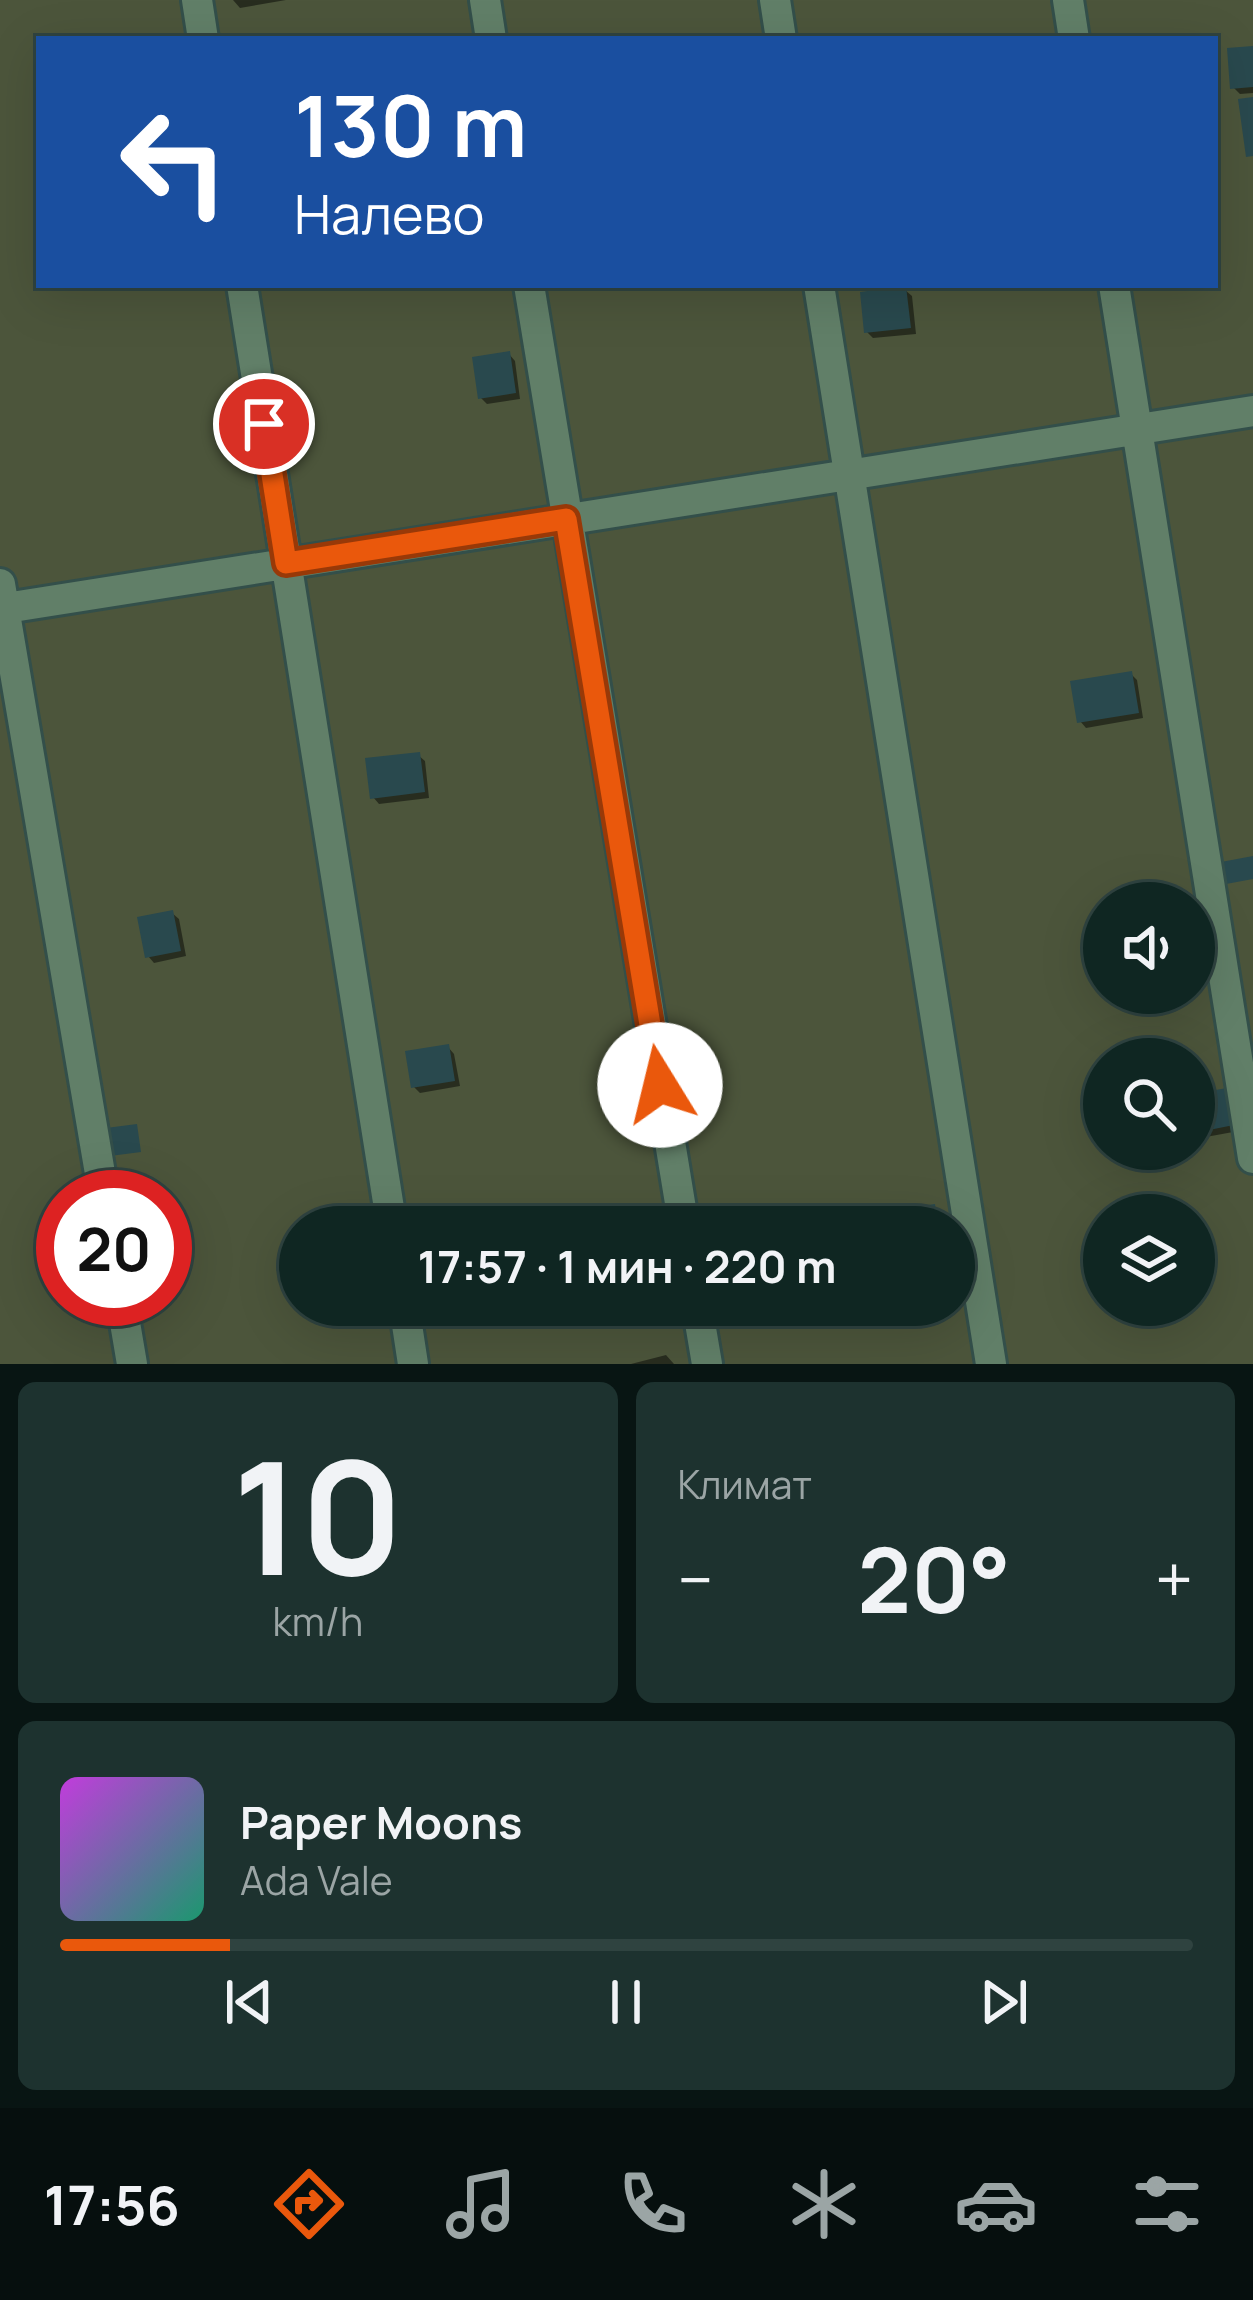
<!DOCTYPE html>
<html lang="ru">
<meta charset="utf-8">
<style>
:root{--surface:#0f2622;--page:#1d322f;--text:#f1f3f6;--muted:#9ba5a5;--line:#2f4340;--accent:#ea580c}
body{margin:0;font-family:Manrope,sans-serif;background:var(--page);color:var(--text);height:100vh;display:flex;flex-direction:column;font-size:45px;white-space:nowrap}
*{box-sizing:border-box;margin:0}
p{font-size:39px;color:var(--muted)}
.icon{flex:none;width:66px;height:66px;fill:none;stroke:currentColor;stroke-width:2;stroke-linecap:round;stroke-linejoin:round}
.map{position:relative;height:1364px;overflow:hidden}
.side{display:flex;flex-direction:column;gap:18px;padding:18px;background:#081513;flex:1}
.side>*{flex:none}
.guide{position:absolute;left:36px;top:36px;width:1182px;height:252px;border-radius:0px;box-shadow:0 12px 48px #0002,0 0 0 3px var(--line);background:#1a4fa0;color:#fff;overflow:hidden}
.fabs{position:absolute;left:1083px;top:882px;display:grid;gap:24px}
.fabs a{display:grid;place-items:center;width:132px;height:132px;border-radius:50%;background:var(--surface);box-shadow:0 12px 48px #0002,0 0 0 3px var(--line);font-size:60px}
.speed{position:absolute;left:36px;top:1170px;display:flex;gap:24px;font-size:60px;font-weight:700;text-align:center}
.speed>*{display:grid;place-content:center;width:156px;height:156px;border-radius:50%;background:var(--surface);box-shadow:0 12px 48px #0002,0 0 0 3px var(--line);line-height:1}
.speed .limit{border:18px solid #d22;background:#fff;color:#111}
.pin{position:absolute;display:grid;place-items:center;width:102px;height:102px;color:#fff;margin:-51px;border:6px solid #fff;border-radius:50%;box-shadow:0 3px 12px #0007}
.me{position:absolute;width:132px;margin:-66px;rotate:351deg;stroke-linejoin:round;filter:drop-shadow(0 0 9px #0008)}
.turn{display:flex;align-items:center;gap:42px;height:252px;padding:0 60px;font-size:54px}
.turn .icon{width:156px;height:156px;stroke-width:2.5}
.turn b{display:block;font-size:84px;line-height:102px}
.big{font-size:90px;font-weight:700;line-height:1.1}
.side .tile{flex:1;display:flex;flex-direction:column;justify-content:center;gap:18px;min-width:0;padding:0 42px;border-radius:18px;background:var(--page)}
.side .dial{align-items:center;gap:0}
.dial b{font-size:156px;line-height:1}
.song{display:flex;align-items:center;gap:36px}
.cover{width:144px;height:144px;border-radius:18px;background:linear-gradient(135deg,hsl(290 70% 55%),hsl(160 70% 35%))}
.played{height:12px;border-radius:6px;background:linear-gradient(90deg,var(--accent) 15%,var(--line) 15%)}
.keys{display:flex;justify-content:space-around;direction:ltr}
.heat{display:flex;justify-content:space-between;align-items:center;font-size:66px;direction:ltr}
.side .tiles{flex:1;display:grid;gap:18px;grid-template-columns:1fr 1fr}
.tile:last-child{grid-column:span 2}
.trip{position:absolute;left:279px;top:1206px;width:696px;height:120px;border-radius:60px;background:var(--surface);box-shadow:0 12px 48px #0002,0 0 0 3px var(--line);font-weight:700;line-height:120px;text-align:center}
.dock{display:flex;height:192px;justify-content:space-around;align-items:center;background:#060f0e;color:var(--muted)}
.dock .icon{width:84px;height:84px}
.dock .selected{color:var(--accent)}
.dock b{font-size:54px;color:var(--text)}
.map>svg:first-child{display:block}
.green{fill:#4c553b;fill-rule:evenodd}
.shadow{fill:#0007}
.building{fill:#29494e}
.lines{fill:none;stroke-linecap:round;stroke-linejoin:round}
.minor-casing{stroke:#334f4a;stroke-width:36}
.minor{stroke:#617f68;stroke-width:30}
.route-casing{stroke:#983908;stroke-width:30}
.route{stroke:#ea580c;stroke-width:21}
</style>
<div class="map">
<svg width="1253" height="1364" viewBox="0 0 1253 1364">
<rect width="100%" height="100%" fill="#14332d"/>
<path class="green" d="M0 0H1253V1364H0ZM39 39H1215V285H39ZM1104 903H1194V993H1104ZM1104 1059H1194V1149H1104ZM63 1197H165V1299H63ZM1104 1215H1194V1305H1104ZM300 1227H954V1305H300Z"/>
<path class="shadow" d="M233 0H286L240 8Z
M1253 49V93L1240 94 1233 87Z
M905 290 912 296 916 334 873 338 867 332Z
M509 354 515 361 520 399 487 404 480 397Z
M1131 674 1137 680 1143 718 1086 728 1080 721Z
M418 755 425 761 429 798 379 804 373 797Z
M172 913 179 919 186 956 154 963 148 956Z
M448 1047 454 1054 460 1086 420 1093 414 1087Z
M1194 1097 1244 1130 1195 1139Z
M666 1355 674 1364H631Z"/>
<path class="building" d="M1253 46V87L1230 89 1227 48Z
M1253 97V156L1246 157 1238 99Z
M906 286 911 328 864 333 860 292Z
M510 351 516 393 478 399 472 357Z
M1132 671 1139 713 1077 723 1070 681Z
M420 752 425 792 370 799 365 758Z
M1253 856V879L1226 884 1221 862Z
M173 910 181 951 145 958 137 917Z
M449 1044 455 1081 411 1088 405 1051Z
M1232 1087 1239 1124 1194 1133V1094Z
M137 1124 141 1152 110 1156 106 1128Z
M935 1204 938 1227H887L884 1211Z"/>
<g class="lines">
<g class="minor-casing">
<path id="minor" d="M197 0 203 39
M485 0 491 39
M775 0 781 39
M1068 0 1074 39
M242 285 392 1227
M529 285 684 1227
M819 285 991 1364
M1114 285 1253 1158
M0 584 104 1197
M0 609 1253 411
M121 1299 132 1364
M404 1305 413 1364
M697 1305 707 1364"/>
</g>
<use href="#minor" class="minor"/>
</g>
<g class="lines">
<g class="route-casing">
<path id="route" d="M264 424 286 563 566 519 660 1085"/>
</g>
<use href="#route" class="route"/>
</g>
</svg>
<div class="fabs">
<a><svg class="icon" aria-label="sound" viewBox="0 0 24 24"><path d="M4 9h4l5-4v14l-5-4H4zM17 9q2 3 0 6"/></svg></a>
<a><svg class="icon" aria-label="search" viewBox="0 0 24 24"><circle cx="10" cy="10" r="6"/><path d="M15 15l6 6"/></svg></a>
<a><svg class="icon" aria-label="layers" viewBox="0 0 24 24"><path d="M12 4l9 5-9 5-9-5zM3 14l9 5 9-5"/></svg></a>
</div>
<div class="speed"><div class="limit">20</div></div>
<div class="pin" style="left:264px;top:424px;background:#d93025"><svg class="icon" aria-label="arrive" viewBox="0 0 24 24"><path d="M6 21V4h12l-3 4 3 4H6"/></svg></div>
<svg class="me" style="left:660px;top:1085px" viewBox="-20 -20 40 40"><circle r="19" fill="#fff"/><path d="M0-13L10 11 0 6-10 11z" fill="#ea580c"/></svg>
<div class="trip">17:57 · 1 мин · 220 m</div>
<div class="guide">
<div class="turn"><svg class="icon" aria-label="left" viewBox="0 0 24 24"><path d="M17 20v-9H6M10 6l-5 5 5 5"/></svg><div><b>130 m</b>Налево</div></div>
</div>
</div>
<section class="side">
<div class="tiles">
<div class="tile dial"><b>10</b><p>km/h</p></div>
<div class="tile"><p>Климат</p>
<div class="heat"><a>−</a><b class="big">20°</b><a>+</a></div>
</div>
<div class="tile">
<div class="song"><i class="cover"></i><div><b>Paper Moons</b><p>Ada Vale</p></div></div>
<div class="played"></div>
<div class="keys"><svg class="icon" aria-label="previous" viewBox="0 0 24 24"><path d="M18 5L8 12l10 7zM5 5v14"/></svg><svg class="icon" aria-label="pause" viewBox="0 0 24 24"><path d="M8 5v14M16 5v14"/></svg><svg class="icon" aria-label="next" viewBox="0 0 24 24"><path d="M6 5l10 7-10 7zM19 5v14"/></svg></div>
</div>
</div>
</section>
<nav class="dock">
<b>17:56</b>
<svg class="icon selected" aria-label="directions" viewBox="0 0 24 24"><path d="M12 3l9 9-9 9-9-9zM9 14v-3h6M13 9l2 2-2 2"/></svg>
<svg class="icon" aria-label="music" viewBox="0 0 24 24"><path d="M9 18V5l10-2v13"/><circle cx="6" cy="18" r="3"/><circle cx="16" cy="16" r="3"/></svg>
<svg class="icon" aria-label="phone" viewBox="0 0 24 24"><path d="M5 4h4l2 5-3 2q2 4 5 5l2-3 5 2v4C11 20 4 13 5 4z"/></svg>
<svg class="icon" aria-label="climate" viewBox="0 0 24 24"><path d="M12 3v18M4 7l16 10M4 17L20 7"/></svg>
<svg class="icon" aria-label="car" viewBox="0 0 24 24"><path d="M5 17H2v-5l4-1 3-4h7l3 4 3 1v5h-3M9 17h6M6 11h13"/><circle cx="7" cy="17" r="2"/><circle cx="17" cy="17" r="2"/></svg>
<svg class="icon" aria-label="filters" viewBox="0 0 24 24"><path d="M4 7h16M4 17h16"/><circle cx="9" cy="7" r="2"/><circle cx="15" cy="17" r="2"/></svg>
</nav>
